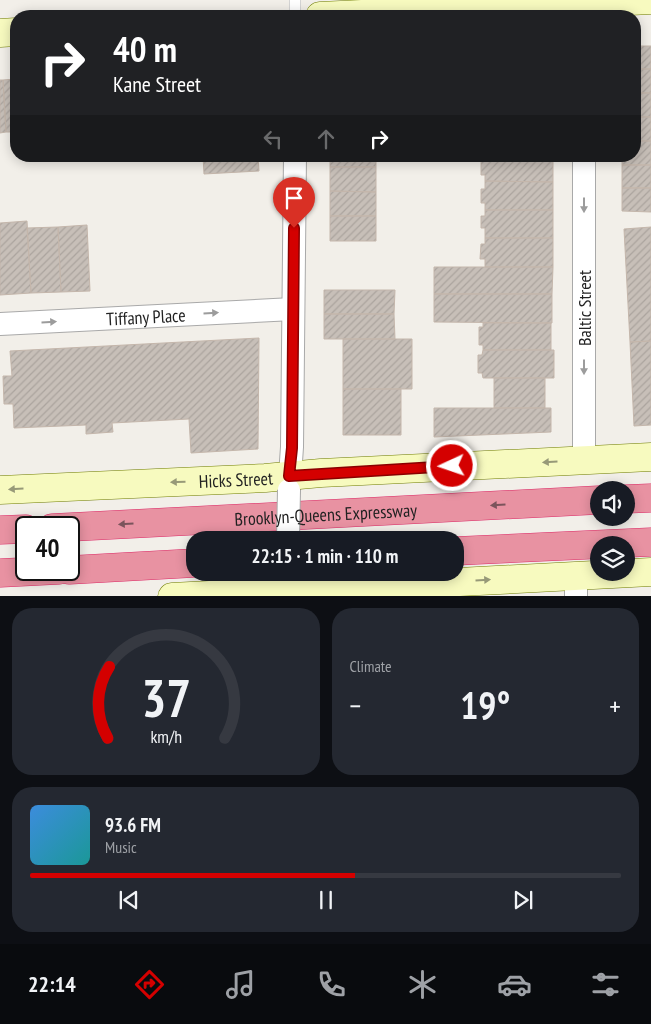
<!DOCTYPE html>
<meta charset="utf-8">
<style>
:root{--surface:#171b24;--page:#242831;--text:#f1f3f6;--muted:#9ea1a6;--line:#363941;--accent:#d40000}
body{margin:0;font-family:"PT Sans Narrow",sans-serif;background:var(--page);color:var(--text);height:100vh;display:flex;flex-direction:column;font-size:19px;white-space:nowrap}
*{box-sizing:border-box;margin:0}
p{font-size:16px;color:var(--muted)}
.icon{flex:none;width:28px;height:28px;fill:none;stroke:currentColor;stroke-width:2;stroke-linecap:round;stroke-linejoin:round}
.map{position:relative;height:596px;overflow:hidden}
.details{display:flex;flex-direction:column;gap:12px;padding:12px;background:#0d0f14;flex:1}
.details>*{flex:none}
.banner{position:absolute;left:10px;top:10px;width:631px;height:152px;border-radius:20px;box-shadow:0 2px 12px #0003;background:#202124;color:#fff;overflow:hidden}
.tools{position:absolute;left:590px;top:481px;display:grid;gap:10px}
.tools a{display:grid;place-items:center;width:45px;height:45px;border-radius:50%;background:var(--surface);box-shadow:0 2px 12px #0003;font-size:25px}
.speed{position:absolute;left:15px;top:516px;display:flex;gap:10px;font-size:25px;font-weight:700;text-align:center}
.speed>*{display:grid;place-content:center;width:65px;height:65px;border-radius:50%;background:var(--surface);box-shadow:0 2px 12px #0003;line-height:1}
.speed .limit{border:2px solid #111;border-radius:8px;background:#fff;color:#111}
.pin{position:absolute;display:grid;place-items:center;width:42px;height:42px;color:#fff;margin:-51px -21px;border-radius:50% 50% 50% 0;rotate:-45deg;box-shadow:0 0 5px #0007}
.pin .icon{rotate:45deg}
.me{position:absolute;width:55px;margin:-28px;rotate:267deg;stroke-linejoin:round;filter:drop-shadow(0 0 4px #0008)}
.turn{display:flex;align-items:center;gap:18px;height:105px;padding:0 20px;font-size:22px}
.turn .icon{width:65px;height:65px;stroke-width:2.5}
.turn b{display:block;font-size:35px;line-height:42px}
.lanes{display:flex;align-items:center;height:48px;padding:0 20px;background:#0003;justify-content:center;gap:25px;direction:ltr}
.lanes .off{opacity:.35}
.big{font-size:38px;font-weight:700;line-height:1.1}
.details .card{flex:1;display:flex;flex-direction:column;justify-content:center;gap:8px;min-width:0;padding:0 18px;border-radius:20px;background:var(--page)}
.details .dial{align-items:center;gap:0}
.dial svg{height:130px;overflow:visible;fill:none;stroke:var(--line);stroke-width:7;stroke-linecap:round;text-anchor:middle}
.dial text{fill:var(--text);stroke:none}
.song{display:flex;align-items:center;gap:15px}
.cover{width:60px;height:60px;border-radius:8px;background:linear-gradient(135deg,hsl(210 70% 55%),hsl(180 70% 35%))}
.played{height:5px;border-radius:2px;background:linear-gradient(90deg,var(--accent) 55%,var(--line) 55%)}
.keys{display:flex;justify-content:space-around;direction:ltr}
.heat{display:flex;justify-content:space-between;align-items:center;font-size:28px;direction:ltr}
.details .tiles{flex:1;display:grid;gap:12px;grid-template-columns:1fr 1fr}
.card:last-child{grid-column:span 2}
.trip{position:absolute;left:186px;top:531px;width:278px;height:50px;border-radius:20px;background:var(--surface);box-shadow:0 2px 12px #0003;font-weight:700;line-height:50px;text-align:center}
.menu{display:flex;height:80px;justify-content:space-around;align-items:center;background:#090b0e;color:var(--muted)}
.menu .icon{width:35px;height:35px}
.menu .on{color:var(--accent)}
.menu b{font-size:22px;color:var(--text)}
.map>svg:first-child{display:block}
.building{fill:url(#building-hatch);stroke:#c4b6ab}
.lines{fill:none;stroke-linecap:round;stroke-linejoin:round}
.lane-casing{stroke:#a9a9a9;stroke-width:12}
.street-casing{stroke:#a9a9a9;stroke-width:24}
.secondary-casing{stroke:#707d05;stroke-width:29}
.highway-casing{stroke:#dc2a67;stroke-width:29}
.lane{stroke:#fff;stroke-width:11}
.street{stroke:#fff;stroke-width:22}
.secondary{stroke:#f7fabf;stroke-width:28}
.highway{stroke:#e892a2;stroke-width:28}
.street-bridge-casing{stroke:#a9a9a9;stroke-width:24;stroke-linecap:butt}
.street-bridge{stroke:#fff;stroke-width:22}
.oneway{fill:#9c9c9c}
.oneway2{fill:#979978}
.oneway3{fill:#7b545c}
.route-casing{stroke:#8a0000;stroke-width:12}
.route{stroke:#d40000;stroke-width:9}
.labels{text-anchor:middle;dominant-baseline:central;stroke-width:4.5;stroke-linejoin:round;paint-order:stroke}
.street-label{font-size:18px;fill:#222;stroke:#fff}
</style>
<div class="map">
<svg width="651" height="597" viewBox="0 0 651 597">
<defs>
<pattern id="building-hatch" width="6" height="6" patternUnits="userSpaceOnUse" patternTransform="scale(1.25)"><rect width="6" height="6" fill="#c7bfb8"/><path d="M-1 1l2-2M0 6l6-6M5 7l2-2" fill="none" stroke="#aba49e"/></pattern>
</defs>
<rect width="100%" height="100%" fill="#f2efe9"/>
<path class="building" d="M635 46H651V69H635Z
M635 69H651V93H635Z
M16 79V132H6L3 80Z
M0 80H3L6 132 0 133Z
M635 93H651V117H635Z
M635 117H651V141H635Z
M635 141H651V165H622V156H635Z
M203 156H258L259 171 204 174Z
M330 156H376V167H330Z
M485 156H553V182L485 181V175H481V160H485Z
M622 165H651V188H622Z
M330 167H376V192L330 191Z
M485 181 553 182V210H485V203H481V189H485Z
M622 188H651V212L622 211Z
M330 191 376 192V216H330Z
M485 210H553V238H485V228H481V216H485Z
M330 216H376V241H330Z
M27 221 31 293 0 295V223Z
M87 225 90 291 61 292 58 227Z
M58 227 61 292 31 293 27 228Z
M651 227V341L630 342 624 229Z
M485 238H553V267H485V259H480L481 244H485Z
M434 267H553L552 294H434Z
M324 290H395L394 314H324Z
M434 294H552V323L434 322Z
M324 314H394L395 339H324Z
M483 323H551V350H483V345H479V327H483Z
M259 338 258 449 191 453 189 419 112 423 113 432 86 434V425L14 428 13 404H4L3 376H12L10 351Z
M343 339H412V389H343Z
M651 341V425L634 426 630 342Z
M483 350H554V378H483L482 373H478V355H482Z
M494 378H545V408H494Z
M343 389H401V435H343Z
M434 408H551V432L434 437Z"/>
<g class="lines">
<g class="lane-casing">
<path id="lane" d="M295 0V16"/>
</g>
<g class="street-casing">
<g id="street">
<path id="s1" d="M0 324 293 309"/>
<path d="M584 460V156"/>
<path d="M289 490 292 447 295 156"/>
<path d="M576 597V575"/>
</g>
</g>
<g class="secondary-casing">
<g id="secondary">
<path d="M320 16 651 0"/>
<path d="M0 33 16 32"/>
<path id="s2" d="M0 490 265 478 321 473 651 457"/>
<path d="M172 597 651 572"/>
</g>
</g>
<g class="highway-casing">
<g id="highway">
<path d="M626 499 651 498"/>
<path id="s3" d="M52 528 599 500"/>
<path d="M0 530 26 529"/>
<path d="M455 551 651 542"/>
<path d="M69 570 195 563"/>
<path d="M0 573 59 570"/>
</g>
</g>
<use href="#lane" class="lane"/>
<use href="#street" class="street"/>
<use href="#secondary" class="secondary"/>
<use href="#highway" class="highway"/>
<g class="street-bridge-casing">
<path id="street-bridge" d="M288 540 289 490"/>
</g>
<use href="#street-bridge" class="street-bridge"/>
</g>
<defs><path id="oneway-solid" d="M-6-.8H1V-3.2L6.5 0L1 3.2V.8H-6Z" transform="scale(1.25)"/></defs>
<g class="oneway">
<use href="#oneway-solid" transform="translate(584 205) rotate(90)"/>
<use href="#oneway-solid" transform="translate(211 313) rotate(-3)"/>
<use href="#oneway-solid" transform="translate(49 322) rotate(-3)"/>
<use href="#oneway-solid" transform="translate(584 367) rotate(90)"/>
</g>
<g class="oneway2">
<use href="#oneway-solid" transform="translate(550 462) rotate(177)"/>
<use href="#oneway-solid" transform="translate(178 482) rotate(178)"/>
<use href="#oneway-solid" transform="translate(16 489) rotate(177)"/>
<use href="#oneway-solid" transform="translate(483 580) rotate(-3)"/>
</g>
<g class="oneway3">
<use href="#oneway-solid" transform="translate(498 505) rotate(177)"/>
<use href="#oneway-solid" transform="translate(126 524) rotate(177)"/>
</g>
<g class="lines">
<g class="route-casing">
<path id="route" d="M294 228 292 448 289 476 452 466"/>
</g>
<use href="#route" class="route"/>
</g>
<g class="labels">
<g class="street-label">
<text transform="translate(584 308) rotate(-90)">Baltic Street</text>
<text stroke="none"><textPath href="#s1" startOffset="146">Tiffany Place</textPath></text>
<text stroke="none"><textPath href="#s2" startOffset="236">Hicks Street</textPath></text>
<text stroke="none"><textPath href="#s3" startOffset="274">Brooklyn-Queens Expressway</textPath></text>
</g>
</g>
</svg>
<div class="tools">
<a><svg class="icon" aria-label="sound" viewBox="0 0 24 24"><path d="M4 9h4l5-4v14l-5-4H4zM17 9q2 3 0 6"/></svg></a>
<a><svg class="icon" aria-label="layers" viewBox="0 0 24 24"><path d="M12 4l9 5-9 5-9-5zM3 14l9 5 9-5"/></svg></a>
</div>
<div class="speed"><div class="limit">40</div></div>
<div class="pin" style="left:294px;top:228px;background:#d93025"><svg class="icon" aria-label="arrive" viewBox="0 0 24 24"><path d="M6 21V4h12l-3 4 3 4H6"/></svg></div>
<svg class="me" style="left:452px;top:466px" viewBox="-20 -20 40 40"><circle r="17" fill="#d40000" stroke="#fff" stroke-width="3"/><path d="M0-11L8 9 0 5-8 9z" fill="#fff"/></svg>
<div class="trip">22:15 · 1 min · 110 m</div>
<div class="banner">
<div class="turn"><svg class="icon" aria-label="right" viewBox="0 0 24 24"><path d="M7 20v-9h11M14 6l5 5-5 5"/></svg><div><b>40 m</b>Kane Street</div></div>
<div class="lanes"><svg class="icon off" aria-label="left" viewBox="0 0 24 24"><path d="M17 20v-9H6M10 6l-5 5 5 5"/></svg><svg class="icon off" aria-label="ahead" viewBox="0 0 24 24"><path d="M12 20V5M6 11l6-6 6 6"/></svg><svg class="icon" aria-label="right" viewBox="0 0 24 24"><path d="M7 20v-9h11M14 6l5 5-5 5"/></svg></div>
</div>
</div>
<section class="details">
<div class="tiles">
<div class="card dial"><svg viewBox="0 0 100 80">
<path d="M14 69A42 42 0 1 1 86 69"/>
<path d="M14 69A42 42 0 0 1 15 25" stroke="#d40000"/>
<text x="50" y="56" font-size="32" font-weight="700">37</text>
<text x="50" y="72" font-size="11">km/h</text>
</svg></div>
<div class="card"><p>Climate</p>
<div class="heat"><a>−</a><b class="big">19°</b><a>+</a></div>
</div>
<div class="card">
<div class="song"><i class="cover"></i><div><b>93.6 FM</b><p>Music</p></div></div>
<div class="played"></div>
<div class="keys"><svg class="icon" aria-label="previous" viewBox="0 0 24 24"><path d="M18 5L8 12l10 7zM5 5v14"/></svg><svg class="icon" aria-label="pause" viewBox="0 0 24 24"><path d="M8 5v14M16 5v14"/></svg><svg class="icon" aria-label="next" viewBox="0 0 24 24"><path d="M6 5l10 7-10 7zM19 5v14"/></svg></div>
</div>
</div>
</section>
<nav class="menu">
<b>22:14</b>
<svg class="icon on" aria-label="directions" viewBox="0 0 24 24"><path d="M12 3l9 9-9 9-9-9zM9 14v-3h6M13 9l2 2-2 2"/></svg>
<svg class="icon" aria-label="music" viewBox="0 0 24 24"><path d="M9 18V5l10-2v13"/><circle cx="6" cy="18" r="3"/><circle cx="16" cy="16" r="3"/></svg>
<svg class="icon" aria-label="phone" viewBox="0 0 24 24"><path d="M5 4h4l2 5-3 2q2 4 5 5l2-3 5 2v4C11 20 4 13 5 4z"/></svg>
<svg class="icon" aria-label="climate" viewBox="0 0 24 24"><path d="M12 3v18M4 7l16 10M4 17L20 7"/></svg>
<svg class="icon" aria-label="car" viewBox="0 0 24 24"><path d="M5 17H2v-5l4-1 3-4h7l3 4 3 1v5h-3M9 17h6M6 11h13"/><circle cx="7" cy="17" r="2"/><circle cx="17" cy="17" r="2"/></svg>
<svg class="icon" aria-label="filters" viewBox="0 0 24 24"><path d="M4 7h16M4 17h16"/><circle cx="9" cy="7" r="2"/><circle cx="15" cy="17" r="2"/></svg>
</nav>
